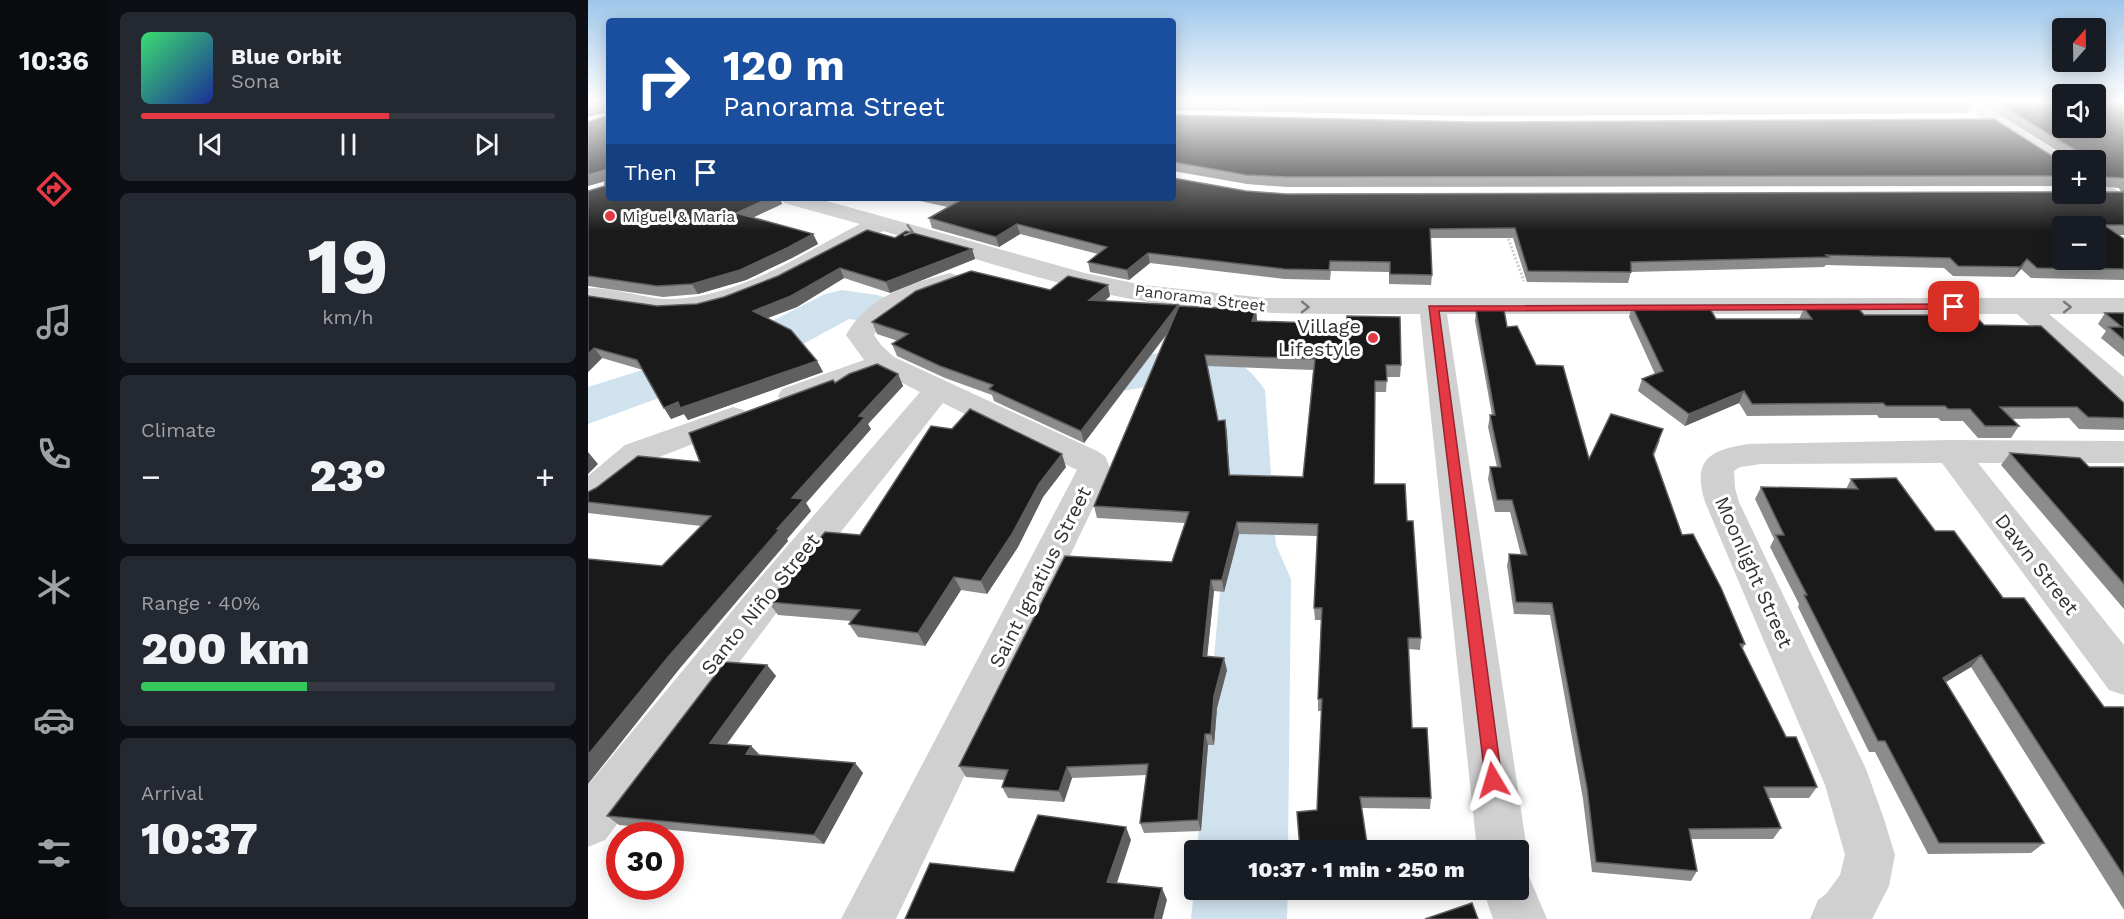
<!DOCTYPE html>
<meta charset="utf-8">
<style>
:root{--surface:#171b24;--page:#242831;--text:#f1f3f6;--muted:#9ea1a6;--line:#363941;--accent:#e63946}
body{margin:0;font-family:"Work Sans",sans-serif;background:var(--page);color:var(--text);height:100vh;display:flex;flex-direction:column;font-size:22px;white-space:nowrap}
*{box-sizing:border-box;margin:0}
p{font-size:20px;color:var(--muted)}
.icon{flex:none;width:33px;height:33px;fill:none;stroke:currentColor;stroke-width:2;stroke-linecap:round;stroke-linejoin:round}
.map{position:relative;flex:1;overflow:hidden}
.panel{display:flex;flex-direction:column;gap:12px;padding:12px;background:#0d0f14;width:480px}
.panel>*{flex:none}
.banner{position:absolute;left:18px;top:18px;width:570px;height:183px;border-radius:6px;box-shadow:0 3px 15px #0003;background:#1a4fa0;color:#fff;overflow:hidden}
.needle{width:39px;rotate:20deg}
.tools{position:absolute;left:1464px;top:18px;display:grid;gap:12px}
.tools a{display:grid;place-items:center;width:54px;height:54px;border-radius:6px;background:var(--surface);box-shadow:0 3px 15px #0003;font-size:30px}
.speed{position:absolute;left:18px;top:822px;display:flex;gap:12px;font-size:30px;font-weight:700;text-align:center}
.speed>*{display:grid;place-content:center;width:78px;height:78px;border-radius:50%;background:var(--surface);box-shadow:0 3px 15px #0003;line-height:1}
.speed .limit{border:9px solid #d22;background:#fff;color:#111}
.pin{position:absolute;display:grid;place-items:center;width:51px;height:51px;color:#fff;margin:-26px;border-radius:12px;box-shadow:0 3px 9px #0006}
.me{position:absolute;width:66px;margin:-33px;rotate:353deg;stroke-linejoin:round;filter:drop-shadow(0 0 4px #0008)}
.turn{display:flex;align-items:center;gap:21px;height:126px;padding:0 18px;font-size:27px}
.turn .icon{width:78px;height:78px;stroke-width:2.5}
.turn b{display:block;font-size:42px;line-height:51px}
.then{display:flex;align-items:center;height:57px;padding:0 18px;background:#0003;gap:12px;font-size:22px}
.big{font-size:45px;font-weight:800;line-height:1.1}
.panel .widget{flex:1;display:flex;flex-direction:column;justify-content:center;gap:9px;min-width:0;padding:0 21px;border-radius:9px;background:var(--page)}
.panel .dial{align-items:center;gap:0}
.dial b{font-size:78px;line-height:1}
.song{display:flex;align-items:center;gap:18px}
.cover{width:72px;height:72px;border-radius:9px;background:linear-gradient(135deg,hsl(140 70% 55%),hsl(230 70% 35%))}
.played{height:6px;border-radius:3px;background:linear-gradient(90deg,var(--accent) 60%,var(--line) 60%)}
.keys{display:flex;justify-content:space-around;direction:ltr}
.heat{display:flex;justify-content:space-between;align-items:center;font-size:33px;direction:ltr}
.charge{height:9px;border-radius:4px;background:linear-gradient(90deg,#34c759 40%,var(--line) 0)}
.trip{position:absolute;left:596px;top:840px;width:345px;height:60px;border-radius:6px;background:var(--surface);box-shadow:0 3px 15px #0003;font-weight:800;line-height:60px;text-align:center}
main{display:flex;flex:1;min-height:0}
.tabs{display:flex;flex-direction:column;width:108px;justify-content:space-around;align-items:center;background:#090b0e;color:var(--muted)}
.tabs .icon{width:42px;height:42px}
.tabs .selected{color:var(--accent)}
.tabs b{font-size:27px;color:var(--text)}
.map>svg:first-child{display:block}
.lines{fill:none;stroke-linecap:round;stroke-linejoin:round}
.river{fill:#cfe2ee;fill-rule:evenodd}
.path-far1{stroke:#cdcdcd;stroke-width:2;stroke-dasharray:1.5 1.5;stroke-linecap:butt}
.path{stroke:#cdcdcd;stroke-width:3;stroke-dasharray:2 2;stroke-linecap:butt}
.minor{fill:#d0d0d0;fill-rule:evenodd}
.wall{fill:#8c8c8c;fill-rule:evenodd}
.shaded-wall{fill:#5f5f5f}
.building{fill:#1a1a1a;stroke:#5f5f5f;stroke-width:1.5;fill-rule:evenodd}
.oneway{stroke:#7a7a7a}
.route{fill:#e63946;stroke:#96252e;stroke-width:1.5}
.poi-dot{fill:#e63946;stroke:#fff;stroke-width:2}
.labels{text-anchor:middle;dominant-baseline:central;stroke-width:6;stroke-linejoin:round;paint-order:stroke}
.far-poi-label{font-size:16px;fill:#333;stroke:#fff;text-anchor:start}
.far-street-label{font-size:16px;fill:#333;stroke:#fff}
.poi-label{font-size:20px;fill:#333;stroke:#fff;text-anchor:end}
.street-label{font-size:20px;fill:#333;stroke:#fff}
</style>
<main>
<nav class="tabs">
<b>10:36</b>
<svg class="icon selected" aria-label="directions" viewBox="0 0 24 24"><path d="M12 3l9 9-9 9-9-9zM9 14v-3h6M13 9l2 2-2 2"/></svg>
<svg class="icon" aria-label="music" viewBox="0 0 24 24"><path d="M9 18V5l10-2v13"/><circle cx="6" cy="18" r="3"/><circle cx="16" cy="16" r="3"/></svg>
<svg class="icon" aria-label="phone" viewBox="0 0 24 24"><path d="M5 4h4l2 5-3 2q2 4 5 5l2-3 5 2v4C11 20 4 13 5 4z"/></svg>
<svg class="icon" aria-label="climate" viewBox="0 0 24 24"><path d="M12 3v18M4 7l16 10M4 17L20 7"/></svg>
<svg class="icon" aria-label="car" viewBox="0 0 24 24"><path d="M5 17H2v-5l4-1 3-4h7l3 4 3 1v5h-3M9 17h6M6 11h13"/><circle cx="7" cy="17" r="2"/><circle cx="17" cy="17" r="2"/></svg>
<svg class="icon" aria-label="filters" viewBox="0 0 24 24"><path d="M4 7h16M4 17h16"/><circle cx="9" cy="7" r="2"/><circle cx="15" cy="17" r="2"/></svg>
</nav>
<section class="panel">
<div class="widget">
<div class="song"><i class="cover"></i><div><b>Blue Orbit</b><p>Sona</p></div></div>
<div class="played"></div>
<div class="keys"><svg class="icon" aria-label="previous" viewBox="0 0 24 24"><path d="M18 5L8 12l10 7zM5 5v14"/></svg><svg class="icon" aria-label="pause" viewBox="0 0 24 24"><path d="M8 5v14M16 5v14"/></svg><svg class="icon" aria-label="next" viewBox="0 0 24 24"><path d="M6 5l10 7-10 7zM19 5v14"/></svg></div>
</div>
<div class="widget dial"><b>19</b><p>km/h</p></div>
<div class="widget"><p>Climate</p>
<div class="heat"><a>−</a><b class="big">23°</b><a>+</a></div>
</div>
<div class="widget"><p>Range · 40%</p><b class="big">200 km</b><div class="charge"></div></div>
<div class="widget"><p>Arrival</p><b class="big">10:37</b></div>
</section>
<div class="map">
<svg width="1536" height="919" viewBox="0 0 1536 919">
<rect width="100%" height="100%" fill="#fff"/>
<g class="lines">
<path class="river" d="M254 290 289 295 377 319 384 330 377 341 359 345 283 322 261 319 177 365 79 395 0 424V387L141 343 237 294Z
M577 352C621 352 650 349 677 390L688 545 703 579 700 850H609L633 579 622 545 623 395 611 384H577L509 395 451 381 444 370 451 359 470 354 509 363Z
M606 890H700L699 919H603Z"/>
<path class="path-far1" d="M879 102 885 124"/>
<path class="path" d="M919 235 936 281"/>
<path class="minor" d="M1369 102H1390L1482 160H1474V170L1467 168Z
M1508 179 1536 194V211L1528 209 1506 194Z
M193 198H228L497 273 555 285 678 298H1536V314H1461L1536 377V402L1525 399 1429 314H859L939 850 931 868 939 872 959 919H905L895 890H930V850H889L832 314C740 314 647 316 555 301 467 286 380 256 295 231 231 264 161 312 87 315 57 316 30 303 0 304V288C29 287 57 300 86 299 152 297 215 253 272 224L196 203Z
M362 273 371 276 375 281 371 286C342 297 301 305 286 335L293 345 306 357 509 451 517 456 523 470 308 919H253L489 470 355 403 187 615 17 840 0 847V785L159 593 332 392 295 373 205 405 194 403 190 396 194 389 276 360 258 335C279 297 322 283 362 273Z
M145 407 156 410 161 417 156 424 61 461 12 504 0 507V476L37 445Z
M1362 440 1536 441V463H1390L1536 645V695L1521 690 1354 463 1173 464 1152 467 1146 471 1147 488 1151 502 1278 769 1296 819 1307 855 1301 886 1284 919H1222L1230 900 1238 894 1252 875 1257 855 1237 785 1117 502C1104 460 1121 450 1160 444Z"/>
</g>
<path class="wall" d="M21 102V198H192L194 204 164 218 225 234 230 244 204 258 158 280 110 294 75 297 0 286V191L17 186V181L0 186 18 116V112L0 117Z
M585 102H1387L1384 103 1385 104 1381 113 885 116 585 110Z
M1391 102H1474L1536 105V235H1530L1536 239V280L1443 278 1433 269 1426 277 1365 276 1356 268 1238 265 1236 267 1043 272 1040 283 939 282 925 238H842L844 275 843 285 801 284V272L743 271 742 280 697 279 562 263 541 280 502 272 500 262 510 254 432 234 411 247 344 228 341 218 360 207 318 198H585L658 191 698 194 1533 192 1531 188 1509 186 1508 189V160H1477L1479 157Z
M585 115 1472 161 1474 162V187V186L699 187 659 184 585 171Z
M307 238 384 249 387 259 302 293 256 278 209 307 180 318 229 361 235 372 100 420 96 414 83 419 55 370 14 358 0 372V296L69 306 109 304 136 297Z
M462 290 522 296 517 301 591 307 668 310 669 321 813 365 812 377H799L798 392H787L786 484 819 521 833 638 832 650 821 649 824 728 843 798 842 809 774 808 729 810 734 711H730V699L733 620H727L726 608 729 536 651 534 636 592 626 591 619 656 639 670 629 708 626 745H620L613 831 556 833 552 823 558 775 484 778 476 802 420 798 414 787 416 780 378 777 371 766 584 562 597 523 509 518 506 506 580 333 496 443 406 401 404 395 357 378 309 356 304 344 310 341 289 334 284 322ZM619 366 725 370 715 477 642 475 637 420 630 421Z
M1044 306 1128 319H1212H1211L1216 308 1276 315 1396 325 1536 403V430L1491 429 1481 418 1423 419 1431 426 1423 438H1390L1375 421H1353L1350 418H1291L1289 415 1159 416 1151 403 1097 426 1050 391 1054 379 1067 374 1041 317Z
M888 310 919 327 948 365 1001 459 1072 440 1066 456 1094 535 1157 644 1154 650 1198 737 1229 787 1221 798H1181L1193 828 1185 839H1103L1109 871 1103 881 1004 872 995 799 962 615 926 614 919 566 921 554 933 555 922 512H907L900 479 902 467H909L900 427 902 415H904L887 321Z
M1517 313H1536V357L1513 338 1518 331 1510 324Z
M310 374 315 386 280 424 283 429 218 503 223 511 199 539 200 541 92 668 0 784V559L74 566 113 526 0 513V492L112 462 247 383Z
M364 429 478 467 455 497 430 547 399 594 373 590 337 646 270 637 261 624 263 621 190 615 180 602 272 535Z
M1422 453 1501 467H1536V609L1413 465Z
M1263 479 1347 531 1415 598 1516 707H1536V910L1383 667 1357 682 1456 843 1443 853 1340 854 1287 752H1281L1210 607 1211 604 1182 547 1186 539 1167 499 1173 487 1258 489Z
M179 665 188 676 139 744 163 746 171 755 267 763 275 773 236 844 31 825 19 816Z"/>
<path class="shaded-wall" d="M18 103 21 112 0 117V107Z
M17 170 21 180 0 186V175Z
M182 198H192L194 204 153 223 148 213Z
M429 224 432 234 411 247 408 237Z
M225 234 230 244 204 258 158 280 110 294 104 284Z
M384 249 387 259 302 293 298 282Z
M560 253 562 263 541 280 539 270Z
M1439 259 1433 269 1426 277 1432 267Z
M252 268 256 278 209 307 171 321 165 311Z
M520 285 522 296 504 311 501 300Z
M590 305 592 316 496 443 493 431Z
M668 310 669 321H664Z
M6 348 14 358 0 372V354Z
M229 361 235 372 100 420 96 414 83 419 76 408 90 402Z
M310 374 315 386 280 424 283 429 218 503 223 511 199 539 200 541 92 668 0 784V755L81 656 189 529 204 498 271 416Z
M1156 391 1151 403 1097 426 1101 414Z
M637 420 639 432 642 486 641 475Z
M0 452 10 464 0 474Z
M474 454 478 467 455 497 430 547 399 594 393 581 451 484Z
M649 522 651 534 636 592 634 580Z
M366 577 373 590 337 646 330 633Z
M623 580 626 591 618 668 615 656Z
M1393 655 1383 667 1345 690 1355 678Z
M636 658 639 670 629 708 626 745 623 734 626 696Z
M179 665 188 676 132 753 122 743Z
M617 734 620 745 613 831 610 820Z
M163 746 173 756 158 754Z
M267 763 275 773 236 844 226 835Z
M479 767 484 778 476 802 471 791Z
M538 827 543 840 525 895 519 882Z
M574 888 579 900 574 919H566Z"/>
<path class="building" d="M0 102H21V198H182L148 213 225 234 199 248 152 270 104 284 69 286 0 276V191L17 186V170L0 175V122L18 116V103L0 107Z
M610 102H1384L1385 104 886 107Z
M1408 102H1474V128H1508V102H1530L1536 105V178L1514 177 1511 182H1508V160H1481V153L1489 151Z
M585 115 886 122 1406 119 1472 161 1474 162V176L699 177 658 175 585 162Z
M585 178 658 191 698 194 1474 192V194H1508V192H1535L1536 191V225H1516L1536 239V269L1449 268 1439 259 1432 267 1370 266 1362 258 1238 255 1241 257 1043 262V272L940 271 927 228 842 229 844 275 802 274V262L742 261 741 270 696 269 560 253 539 270 500 262 519 247 429 224 408 237 341 218 371 201 357 198H585ZM1474 226H1508V260H1474Z
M279 230 307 238 318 231 384 249 298 282 252 268 203 296 165 311 203 330 229 361 92 408 90 402 76 408 49 360 6 348 0 354V296L69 306 109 304 136 297 190 276Z
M383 271 462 290 480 276 520 285 501 300 590 305 493 431 401 389 405 385 352 366 304 344 320 334 284 322 328 291Z
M591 306 668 310 664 321 758 324 759 316 812 317 813 365H798L799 381H787L786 484H817L819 521H825L833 638H820L824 728H839L843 798 772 797 780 850H712L709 812 729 810 734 699H730L734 608H726L730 524 649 522 634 580H623L615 656 636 658 626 696 623 734H617L610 820 552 823 560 764 479 767 471 791 414 787 420 770 371 766 477 556 584 562 601 512 506 506ZM617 355 727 359 715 477 641 475 637 420 630 421Z
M1044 306 1121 307 1128 319H1224L1216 308H1270L1276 315H1386L1396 325 1453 326 1536 403V418L1500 417 1489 407H1412L1431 426H1397L1382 409H1360L1357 406H1298L1295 403 1164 404 1156 391 1101 414 1054 379 1075 371Z
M888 310H916L919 327 929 326 948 365 975 366 1001 459 1023 414 1075 429 1065 454 1094 535 1105 534 1133 588 1157 644H1152L1198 737H1208L1229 787H1176L1193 828 1101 829 1109 871 1008 862 999 788 964 603 928 602 921 554 939 555 924 500H909L902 467H913L902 415H907Z
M1517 313H1536V340L1521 327H1534Z
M289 364 310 374 271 416 277 417 204 498 216 499 189 529H192L81 656 0 755V559L74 566 123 516 0 502V492L8 488 50 456 112 462 101 433 245 380 247 383 261 374Z
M382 409 474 454 451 484 424 534 393 581 366 577 330 633 261 624 272 610 180 602 237 532 272 535 343 426 364 429Z
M1422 453 1492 458 1501 467H1536V584Z
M1308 478 1347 531H1366L1415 598H1436L1516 707H1536V876L1393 655 1355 678 1456 843H1351L1297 741H1290L1216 595H1219L1188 535H1196L1173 487 1270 489 1263 479Z
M137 662 179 665 122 743 163 746 158 754 267 763 226 835 19 816Z
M450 815 538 827 519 882 574 888 566 919H317L342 863 426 872Z
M884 903 890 919H837Z"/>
<defs><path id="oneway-chevron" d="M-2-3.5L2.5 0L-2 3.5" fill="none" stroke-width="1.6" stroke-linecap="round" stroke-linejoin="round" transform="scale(1.5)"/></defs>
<g class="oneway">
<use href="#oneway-chevron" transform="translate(321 231) rotate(16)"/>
<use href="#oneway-chevron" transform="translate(717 307) rotate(1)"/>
<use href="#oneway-chevron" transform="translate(1479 307)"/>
</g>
<linearGradient id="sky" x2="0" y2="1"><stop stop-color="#9ec6ea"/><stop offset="0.44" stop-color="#fff"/><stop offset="1" stop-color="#fff" stop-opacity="0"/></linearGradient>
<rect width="1536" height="231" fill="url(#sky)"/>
<path class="route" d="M1366 304 1372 307 1370 309 851 311 914 780 912 786 905 789 898 786 841 306Z"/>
<g class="poi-dot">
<circle cx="22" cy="216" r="6"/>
<circle cx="785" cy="338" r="6"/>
</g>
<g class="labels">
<g class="far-poi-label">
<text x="34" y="216">Miguel &amp; Maria</text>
</g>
<g class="far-street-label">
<text transform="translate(612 298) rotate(7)">Panorama Street</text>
</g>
<g class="poi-label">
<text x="773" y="326">Village<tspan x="773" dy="23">Lifestyle</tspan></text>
</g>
<g class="street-label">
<text transform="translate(1449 564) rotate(52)">Dawn Street</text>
<text transform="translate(1166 572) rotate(66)">Moonlight Street</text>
<text transform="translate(452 577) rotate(-63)">Saint Ignatius Street</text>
<text transform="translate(172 604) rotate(-51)">Santo Niño Street</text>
</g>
</g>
</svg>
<div class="tools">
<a><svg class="needle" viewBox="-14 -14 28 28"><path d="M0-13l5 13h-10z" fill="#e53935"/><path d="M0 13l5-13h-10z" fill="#9ea1a6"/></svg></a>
<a><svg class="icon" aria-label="sound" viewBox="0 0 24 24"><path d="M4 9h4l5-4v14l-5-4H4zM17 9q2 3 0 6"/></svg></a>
<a>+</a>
<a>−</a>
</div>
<div class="speed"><div class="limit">30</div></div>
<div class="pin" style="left:1366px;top:307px;background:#d93025"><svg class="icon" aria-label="arrive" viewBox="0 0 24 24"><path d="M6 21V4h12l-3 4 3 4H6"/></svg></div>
<svg class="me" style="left:905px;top:780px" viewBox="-20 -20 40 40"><path d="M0-17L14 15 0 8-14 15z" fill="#e63946" stroke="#fff" stroke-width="4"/></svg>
<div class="trip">10:37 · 1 min · 250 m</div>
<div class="banner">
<div class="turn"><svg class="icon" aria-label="right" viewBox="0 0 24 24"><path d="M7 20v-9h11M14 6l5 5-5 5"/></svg><div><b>120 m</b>Panorama Street</div></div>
<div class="then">Then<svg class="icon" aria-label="arrive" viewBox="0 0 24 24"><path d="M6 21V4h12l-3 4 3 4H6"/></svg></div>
</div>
</div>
</main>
